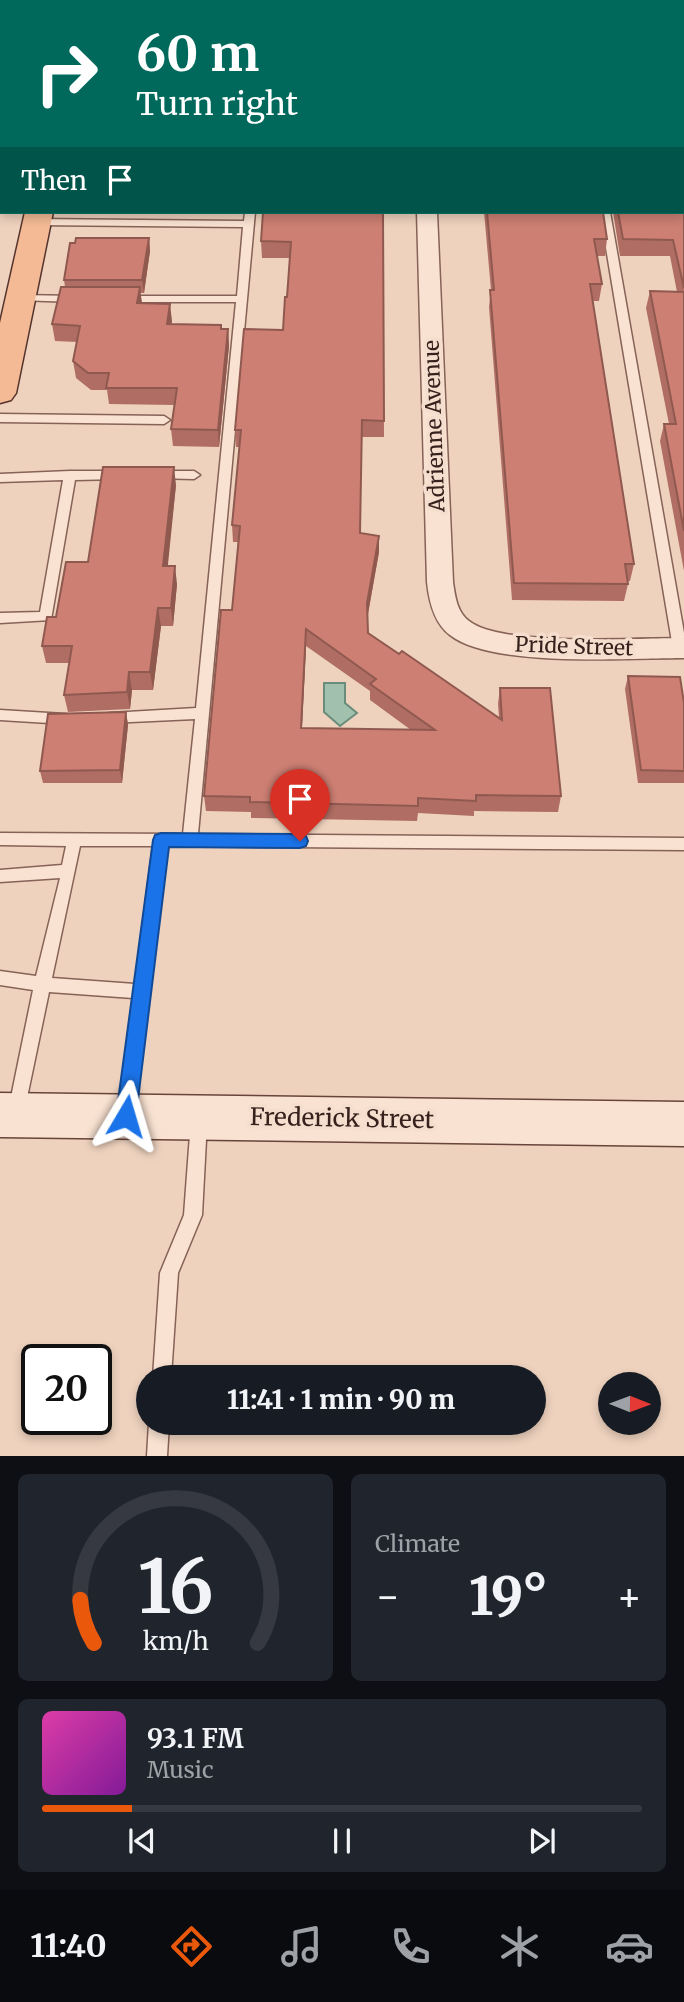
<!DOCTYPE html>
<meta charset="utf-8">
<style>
:root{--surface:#171b24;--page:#20242c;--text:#f1f3f6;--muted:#9ea1a6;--line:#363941;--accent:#ea580c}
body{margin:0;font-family:Merriweather,serif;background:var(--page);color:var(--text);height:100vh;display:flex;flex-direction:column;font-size:26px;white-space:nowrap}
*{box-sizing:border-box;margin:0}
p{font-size:23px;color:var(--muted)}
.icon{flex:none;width:38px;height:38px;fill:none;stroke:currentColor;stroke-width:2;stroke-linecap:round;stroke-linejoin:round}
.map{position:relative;height:1456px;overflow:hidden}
.panel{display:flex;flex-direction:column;gap:18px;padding:18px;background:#0d0f14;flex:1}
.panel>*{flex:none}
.top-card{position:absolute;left:0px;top:0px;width:684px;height:214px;box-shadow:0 4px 10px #0003;background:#00695c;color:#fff;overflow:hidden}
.needle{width:46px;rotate:91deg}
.fabs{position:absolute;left:598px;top:1372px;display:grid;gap:14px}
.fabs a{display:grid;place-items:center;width:63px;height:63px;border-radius:50%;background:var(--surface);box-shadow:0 4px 10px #0003;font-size:35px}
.speed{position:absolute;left:21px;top:1344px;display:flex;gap:14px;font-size:35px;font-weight:700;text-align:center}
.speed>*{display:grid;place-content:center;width:91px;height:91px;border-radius:50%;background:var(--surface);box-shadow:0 4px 10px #0003;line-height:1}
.speed .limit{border:4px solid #111;border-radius:10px;background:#fff;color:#111}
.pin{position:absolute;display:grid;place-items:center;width:60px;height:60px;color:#fff;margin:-72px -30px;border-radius:50% 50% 50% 0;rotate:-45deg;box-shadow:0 0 7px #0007}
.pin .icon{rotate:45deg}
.me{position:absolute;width:77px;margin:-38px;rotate:7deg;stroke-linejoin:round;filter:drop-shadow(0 0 5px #0008)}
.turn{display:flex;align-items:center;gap:24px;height:147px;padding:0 21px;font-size:32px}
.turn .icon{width:91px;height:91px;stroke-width:2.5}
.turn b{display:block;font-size:49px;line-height:60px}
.then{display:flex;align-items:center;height:66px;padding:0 21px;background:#0003;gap:14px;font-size:26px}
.big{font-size:52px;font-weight:800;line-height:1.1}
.panel .tile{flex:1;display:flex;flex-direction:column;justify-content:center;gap:10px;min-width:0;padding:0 24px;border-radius:10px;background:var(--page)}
.panel .dial{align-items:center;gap:0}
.dial svg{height:182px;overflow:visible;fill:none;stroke:var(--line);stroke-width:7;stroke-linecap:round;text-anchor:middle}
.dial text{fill:var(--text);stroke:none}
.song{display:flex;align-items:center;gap:21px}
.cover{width:84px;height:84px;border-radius:10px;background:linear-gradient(135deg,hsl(320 70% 55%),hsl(290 70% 35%))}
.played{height:7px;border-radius:4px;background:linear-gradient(90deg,var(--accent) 15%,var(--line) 15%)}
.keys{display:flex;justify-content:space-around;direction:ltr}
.heat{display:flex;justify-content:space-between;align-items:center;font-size:38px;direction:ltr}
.panel .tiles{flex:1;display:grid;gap:18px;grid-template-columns:1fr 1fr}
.tile:last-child{grid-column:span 2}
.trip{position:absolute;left:136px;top:1365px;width:410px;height:70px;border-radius:35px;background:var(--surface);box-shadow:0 4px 10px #0003;font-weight:800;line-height:70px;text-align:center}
.tab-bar{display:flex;height:112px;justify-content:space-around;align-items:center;background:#090b0e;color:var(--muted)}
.tab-bar .icon{width:49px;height:49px}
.tab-bar .selected{color:var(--accent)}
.tab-bar b{font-size:32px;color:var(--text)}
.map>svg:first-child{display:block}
.water{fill:#a2c0ae;stroke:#698d7a;stroke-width:2}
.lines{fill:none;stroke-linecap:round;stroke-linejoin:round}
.lane-casing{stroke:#866257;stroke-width:3}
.street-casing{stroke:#866257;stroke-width:3}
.secondary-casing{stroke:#68443a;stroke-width:3}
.primary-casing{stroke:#54332c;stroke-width:3}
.lane{fill:#f9e2d1;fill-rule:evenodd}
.street{fill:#f9e2d1;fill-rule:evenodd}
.secondary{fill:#f9e2d1;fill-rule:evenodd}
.primary{fill:#f3ba95;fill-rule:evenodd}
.wall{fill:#b06d63;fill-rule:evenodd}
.shaded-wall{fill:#905950}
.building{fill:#cd7f73;stroke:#905950;stroke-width:2;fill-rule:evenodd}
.route{fill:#1a73e8;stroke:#114b97;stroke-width:2}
.labels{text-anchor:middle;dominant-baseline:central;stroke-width:7;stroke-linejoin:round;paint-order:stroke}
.street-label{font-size:21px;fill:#36211c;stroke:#f5dece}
.near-street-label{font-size:24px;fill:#36211c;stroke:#f5dece}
</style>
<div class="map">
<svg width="684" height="1456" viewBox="0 0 684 1456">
<rect width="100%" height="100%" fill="#eed2be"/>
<path class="water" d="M324 683H345V703L357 713 340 726 324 712Z"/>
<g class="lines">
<g class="lane-casing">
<path id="lane" d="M245 212H255L198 834 684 838V850L168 846 132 1120 126 1122 120 1120 118 1114 133 998 49 992 24 1112 22 1118 16 1120 10 1118 8 1112 33 990 0 985V971L36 976 60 878 0 882V870L62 865 66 846 0 845V833L183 834 195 719 110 723 105 722 103 718 105 714 110 713 196 708 236 302H124L119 299 124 296H237L243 227 37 225 32 222 37 219 244 221ZM80 846H153L135 984 52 978Z
M600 212H610L684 633V652L680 653 673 648Z
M21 295 75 296 80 299 75 302 17 300V296Z
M0 414 164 416 170 420 164 424 0 422Z
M70 471H121L127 475 121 479 75 480 51 620 0 623V613L40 612 63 480 0 482V474Z
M155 471H194L200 475 194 479 151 478 149 475Z
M0 710 65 714 70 715 72 719 70 723 65 724 0 720Z
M199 1113 205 1115 207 1121 202 1215 178 1273 171 1377H153L160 1273 184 1215 191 1121 193 1115Z
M149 1423H169L167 1456H147Z"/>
</g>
<g class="street-casing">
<path id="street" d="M423 0H440L422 2Z
M682 40H684V50H682Z
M417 212H437L453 582C455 596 457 612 469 621 501 647 639 638 684 638V658C631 658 491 668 450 635 434 623 429 601 427 582Z"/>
</g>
<g class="secondary-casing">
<path id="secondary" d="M0 1093 684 1102V1146L0 1137Z"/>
</g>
<g class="primary-casing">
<path id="primary" d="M21 0H45V2H21Z
M74 0H98L73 2Z
M2 111V132L0 133V112Z
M25 212H53L16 393 11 400 0 403V323Z"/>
</g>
<use href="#lane" class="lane"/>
<use href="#street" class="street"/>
<use href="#secondary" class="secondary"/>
<use href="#primary" class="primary"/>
</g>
<path class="wall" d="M684 47V571L660 441 664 424H669L646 308 650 291 677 292 670 256H620L613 212H682Z
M383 212 384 437H362L360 533 379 552 368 614V633L499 718 498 704 500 688 561 796 558 812 474 811V816L418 813 417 821 251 818V812L206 811 204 796 232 610 238 542H233L232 525 239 447H236L235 430 283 330 287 297 290 258H262L261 241ZM306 646 370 691V700L411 730 302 728Z
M484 212H603L607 239 605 256H597L602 284 599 301H593L634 564 630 581H627L628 584 624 601 512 600 489 307 491 290Z
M149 238 150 251 144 293H140L142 303 172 321 171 324 228 329 229 346 219 447 173 446 171 429 174 405 109 404 107 390H91L76 378 73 361 77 342 55 341 52 324 65 287 64 280Z
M176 485 167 566 177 584 173 626H161L153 690H132L130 709 68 712 64 695 69 663H46L42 646 56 617 88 562Z
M628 676 684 703V783H638L625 689Z
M126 712 128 725 122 783H43L40 771Z"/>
<path class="shaded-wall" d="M149 238 150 251 144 293 142 280Z
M140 287 142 304 137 303Z
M170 304 172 321 169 341 167 324Z
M228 329 229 346 219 447 218 430Z
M174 467 176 485 166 584 163 566Z
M379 536V552L367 619V603Z
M175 566 177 584 173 626 171 608Z
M158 608 161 626 153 690 150 672Z
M306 629V646L301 744V728Z
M129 672 132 690 130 709 127 692Z
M126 712 128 725 122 783 120 770Z"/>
<path class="building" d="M682 47H684V288L673 240 623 239 618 212H682Z
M263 212H383L384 421 362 420 360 533 379 536 367 603 368 633 399 654 402 651 502 720 500 688H550L561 796 476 795V801L418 798V806L250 802V797L204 796 221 610H232L240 526 232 525 241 430H235L244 329 283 330 285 297H287L291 242 261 241ZM306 629 376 679 370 684 435 730 301 728Z
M487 212H603L607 239H594L602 284H590L634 564H625L628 584 514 583 490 290H494Z
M76 238H149L142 280H64L70 243H75Z
M61 287H140L137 303 170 304 167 324 221 325V329H228L218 430 171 429 177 388H106L109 373H88L73 361 80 326 52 324Z
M650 291 684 292V531L664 424H676Z
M103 467H174L163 566H175L171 608H158L150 672H129L127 692 64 695 72 646H42L47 617H56L66 562H88Z
M628 676 680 677 684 703V771L641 770Z
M126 712 120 770 40 771 48 714Z"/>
<path class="route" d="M161 833 300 834 306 836 308 841 306 846 300 848 169 847 136 1116 133 1122 126 1125 119 1122 116 1116 153 840 155 835Z"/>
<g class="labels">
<g class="street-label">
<text transform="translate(434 426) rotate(-92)">Adrienne Avenue</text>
<text transform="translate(574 646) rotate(2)">Pride Street</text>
</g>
<g class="near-street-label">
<text transform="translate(342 1118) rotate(1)">Frederick Street</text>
</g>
</g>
</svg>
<div class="fabs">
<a><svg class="needle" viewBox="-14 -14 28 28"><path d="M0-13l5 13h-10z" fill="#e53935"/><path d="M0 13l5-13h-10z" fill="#9ea1a6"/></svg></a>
</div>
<div class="speed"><div class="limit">20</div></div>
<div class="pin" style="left:300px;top:841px;background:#d93025"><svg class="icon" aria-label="arrive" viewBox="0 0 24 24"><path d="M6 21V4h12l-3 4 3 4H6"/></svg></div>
<svg class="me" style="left:126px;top:1116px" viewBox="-20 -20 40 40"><path d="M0-17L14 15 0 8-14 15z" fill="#1a73e8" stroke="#fff" stroke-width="4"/></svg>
<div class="trip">11:41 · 1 min · 90 m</div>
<div class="top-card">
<div class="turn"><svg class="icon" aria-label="right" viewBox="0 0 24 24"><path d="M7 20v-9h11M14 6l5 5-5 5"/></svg><div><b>60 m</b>Turn right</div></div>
<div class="then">Then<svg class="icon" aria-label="arrive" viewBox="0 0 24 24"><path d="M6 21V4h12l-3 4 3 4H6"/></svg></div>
</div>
</div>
<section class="panel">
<div class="tiles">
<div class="tile dial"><svg viewBox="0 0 100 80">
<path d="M14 69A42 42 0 1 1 86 69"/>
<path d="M14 69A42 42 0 0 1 8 50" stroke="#ea580c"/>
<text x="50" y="56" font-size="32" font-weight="700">16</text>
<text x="50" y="72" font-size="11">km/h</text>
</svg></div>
<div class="tile"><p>Climate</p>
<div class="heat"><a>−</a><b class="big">19°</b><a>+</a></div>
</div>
<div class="tile">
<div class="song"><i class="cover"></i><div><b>93.1 FM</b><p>Music</p></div></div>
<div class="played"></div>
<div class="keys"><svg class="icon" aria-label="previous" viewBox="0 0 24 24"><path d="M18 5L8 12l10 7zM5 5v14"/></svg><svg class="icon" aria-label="pause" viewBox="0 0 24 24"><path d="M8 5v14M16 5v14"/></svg><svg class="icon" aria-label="next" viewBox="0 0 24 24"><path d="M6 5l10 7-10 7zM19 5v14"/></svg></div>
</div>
</div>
</section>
<nav class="tab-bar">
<b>11:40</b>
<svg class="icon selected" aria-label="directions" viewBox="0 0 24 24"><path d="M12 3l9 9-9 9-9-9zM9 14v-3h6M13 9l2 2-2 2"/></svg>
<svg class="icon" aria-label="music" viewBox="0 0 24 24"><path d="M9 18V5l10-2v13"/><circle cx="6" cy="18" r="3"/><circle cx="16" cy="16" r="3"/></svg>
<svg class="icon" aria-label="phone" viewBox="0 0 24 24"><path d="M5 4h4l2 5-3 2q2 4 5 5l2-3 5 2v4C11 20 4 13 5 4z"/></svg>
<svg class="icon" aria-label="climate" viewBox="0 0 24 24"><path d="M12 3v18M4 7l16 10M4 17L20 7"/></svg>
<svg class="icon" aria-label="car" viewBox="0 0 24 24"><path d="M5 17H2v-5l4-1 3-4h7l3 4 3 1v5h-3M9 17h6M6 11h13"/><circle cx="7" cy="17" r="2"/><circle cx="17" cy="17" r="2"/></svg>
</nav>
